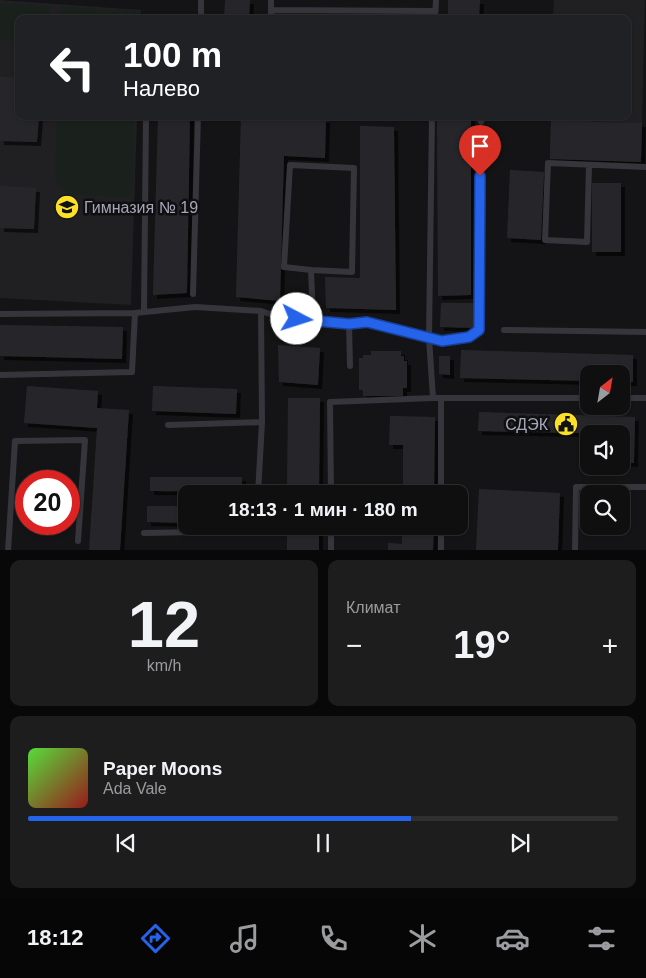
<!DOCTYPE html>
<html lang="ru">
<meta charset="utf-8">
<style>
:root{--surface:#0f0f10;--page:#1d1d1e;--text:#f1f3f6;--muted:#9b9c9f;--line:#2f2f30;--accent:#2563eb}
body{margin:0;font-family:Helvetica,sans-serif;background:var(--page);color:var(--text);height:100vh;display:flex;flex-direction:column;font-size:19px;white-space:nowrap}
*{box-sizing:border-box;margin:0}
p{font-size:16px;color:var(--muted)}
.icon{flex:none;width:28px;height:28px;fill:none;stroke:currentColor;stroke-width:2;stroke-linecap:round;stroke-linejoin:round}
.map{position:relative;height:550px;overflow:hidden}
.side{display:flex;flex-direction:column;gap:10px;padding:10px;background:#080809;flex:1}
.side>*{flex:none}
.guide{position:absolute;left:15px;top:15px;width:616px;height:105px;border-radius:10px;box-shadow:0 1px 4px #0004,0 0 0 1px var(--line);background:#202124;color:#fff;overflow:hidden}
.needle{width:32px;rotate:31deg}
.buttons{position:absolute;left:580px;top:365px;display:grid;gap:10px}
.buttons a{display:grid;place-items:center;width:50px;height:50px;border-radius:10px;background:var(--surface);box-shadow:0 1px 4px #0004,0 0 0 1px var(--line);font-size:25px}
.speed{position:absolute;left:15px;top:470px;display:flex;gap:10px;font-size:25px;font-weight:700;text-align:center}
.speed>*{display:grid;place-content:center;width:65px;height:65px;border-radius:50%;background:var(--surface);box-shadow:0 1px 4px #0004,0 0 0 1px var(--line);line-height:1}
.speed .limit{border:8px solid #d22;background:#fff;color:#111}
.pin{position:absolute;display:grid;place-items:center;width:42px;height:42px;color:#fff;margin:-51px -21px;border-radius:50% 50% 50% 0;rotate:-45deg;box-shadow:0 0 5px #0007}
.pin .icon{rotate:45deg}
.me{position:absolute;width:55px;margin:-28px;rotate:95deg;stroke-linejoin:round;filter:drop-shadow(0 0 4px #0008)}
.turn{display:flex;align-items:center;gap:18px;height:105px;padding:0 25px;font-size:22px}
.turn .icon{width:65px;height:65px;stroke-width:2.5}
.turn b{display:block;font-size:35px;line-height:42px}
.big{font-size:38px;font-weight:700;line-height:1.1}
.side .card{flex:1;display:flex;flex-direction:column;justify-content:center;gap:8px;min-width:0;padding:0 18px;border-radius:10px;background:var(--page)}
.side .dial{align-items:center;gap:0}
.dial b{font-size:65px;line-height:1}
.song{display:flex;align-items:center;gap:15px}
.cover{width:60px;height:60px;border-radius:8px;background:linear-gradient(135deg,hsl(110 70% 55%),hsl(0 70% 35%))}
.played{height:5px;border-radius:2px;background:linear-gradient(90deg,var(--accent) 65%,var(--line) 65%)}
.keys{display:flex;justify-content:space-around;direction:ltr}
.heat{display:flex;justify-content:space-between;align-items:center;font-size:28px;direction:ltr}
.side .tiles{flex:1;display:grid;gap:10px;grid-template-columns:1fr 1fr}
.card:last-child{grid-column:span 2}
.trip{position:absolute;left:178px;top:485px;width:290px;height:50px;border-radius:10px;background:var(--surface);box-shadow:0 1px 4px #0004,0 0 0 1px var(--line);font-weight:700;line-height:50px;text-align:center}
.tab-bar{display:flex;height:80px;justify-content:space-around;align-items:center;background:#060606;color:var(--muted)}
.tab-bar .icon{width:35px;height:35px}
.tab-bar .selected{color:var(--accent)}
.tab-bar b{font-size:22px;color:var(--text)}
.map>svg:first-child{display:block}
.built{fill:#202023}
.green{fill:#1a211c}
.building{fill:#27272a;filter:url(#shadow)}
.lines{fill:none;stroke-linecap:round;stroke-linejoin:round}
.service{stroke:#35353b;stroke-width:6}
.route-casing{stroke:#184099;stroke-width:12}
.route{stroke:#2563eb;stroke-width:9}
.labels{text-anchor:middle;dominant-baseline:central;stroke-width:5;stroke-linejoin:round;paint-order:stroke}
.poi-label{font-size:16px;fill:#a5a7b7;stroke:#0f0f11;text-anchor:start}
</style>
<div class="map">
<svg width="646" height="551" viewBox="0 0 646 551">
<defs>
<filter id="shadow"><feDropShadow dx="4" dy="4" stdDeviation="0" flood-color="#0009"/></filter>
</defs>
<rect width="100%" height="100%" fill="#141416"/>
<path class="built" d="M0 0 141 10 140 19H19V116H137L131 305 0 298Z
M554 0H645L641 162 550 159 551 116H628V19H553Z"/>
<path class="green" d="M0 3 50 6 49 19H19V41L0 40Z
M60 6 139 11V19H59Z
M56 116H135L132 198 70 194C60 190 57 185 55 175Z"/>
<path class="building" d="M225 0H250L249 19H224Z
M448 0H480L479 19H448Z
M0 77 19 78V116H39L37 142 0 141Z
M158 116H190L187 293 153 295Z
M241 116 326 119 325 158 284 156 280 301 236 297Z
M437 116H471V295L438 296Z
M551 121 642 123 641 162 550 159Z
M360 126 394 127 396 310 326 308 325 277 360 278Z
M510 170 544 172 541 240 507 238Z
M592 183H621V252H592Z
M0 186 36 188 34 229 0 228Z
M441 303H476V328L440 327Z
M0 325 123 327 122 359 0 356Z
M278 345 320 348 318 385 279 382Z
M461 350 633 355V382H621V374H589V381L460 378Z
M371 351H401V356H404V361H407V388H403V396H363V390H359V358H363V355H371Z
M439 356H450V375L439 374Z
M27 386 98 391 97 408 129 410 120 551H89L97 428 24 423Z
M153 386 237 389 236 414 152 411Z
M288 398H320L319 494H287Z
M479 412 635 417 634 463 621 462V434L478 431Z
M390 416 435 417 434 494H403V445H389Z
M150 477H242V492L150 491Z
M479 489 560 493 558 551H476Z
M147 506H186V523L147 522Z
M287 526H319V551H287Z
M402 526H434L433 551H388V543L402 544Z"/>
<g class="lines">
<path class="service" d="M271 10 435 11
M201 19V0
M271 19V0
M435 19 436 0
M432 116 429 338C447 342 464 340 479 330L480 138
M481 122 482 116
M589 165 587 242 545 240 548 163 646 167
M311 270 284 267 290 165 354 168 352 272 311 270 313 321
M193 294 198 116
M144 311 146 116
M0 314 135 313 195 307 261 311 282 318 313 321 349 324 367 323 429 338 433 398H589
M349 324 350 366
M504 330 646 332
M0 375 132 372 135 313
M621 398H646
M168 425 262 422
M258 494 262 422 261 311
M331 494 330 402 433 398
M441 494V398
M331 526V551
M144 533 256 531V526
M8 551 15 441 85 440 78 541
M441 551V526
M575 551 576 487H646"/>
</g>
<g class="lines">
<g class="route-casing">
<path id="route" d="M297 319 349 324 367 322 442 341 469 337 479 330 480 176"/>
</g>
<use href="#route" class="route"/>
</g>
<defs>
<g id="school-disc" transform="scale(1.25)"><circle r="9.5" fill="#fae028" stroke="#0f0f11"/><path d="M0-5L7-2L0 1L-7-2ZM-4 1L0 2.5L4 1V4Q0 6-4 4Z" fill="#111"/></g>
<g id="civic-disc" transform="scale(1.25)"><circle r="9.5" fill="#fae028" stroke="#0f0f11"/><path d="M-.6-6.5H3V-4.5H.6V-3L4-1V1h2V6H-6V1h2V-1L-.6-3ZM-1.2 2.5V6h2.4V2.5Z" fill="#111"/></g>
</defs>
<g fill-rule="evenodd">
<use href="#school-disc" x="67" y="207"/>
<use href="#civic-disc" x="566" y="424"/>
</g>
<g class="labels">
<g class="poi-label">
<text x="84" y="207">Гимназия № 19</text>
<text x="548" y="424" text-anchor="end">СДЭК</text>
</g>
</g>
</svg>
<div class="buttons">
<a><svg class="needle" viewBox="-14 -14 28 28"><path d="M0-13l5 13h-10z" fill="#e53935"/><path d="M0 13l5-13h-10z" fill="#9b9c9f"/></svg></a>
<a><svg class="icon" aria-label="sound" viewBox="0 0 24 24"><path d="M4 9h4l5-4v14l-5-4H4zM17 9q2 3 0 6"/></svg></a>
<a><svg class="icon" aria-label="search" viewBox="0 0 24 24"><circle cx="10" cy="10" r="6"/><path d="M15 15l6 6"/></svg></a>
</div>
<div class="speed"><div class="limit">20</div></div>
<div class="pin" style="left:480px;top:176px;background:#d93025"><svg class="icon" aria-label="arrive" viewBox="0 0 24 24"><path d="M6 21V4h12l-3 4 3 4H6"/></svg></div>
<svg class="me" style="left:297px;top:319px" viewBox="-20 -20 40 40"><circle r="19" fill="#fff"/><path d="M0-13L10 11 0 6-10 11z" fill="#2563eb"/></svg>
<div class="trip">18:13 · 1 мин · 180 m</div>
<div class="guide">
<div class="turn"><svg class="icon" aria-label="left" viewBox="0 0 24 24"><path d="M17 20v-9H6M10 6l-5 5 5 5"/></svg><div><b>100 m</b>Налево</div></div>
</div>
</div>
<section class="side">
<div class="tiles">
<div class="card dial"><b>12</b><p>km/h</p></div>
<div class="card"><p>Климат</p>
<div class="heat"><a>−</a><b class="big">19°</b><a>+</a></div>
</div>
<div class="card">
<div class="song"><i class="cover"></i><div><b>Paper Moons</b><p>Ada Vale</p></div></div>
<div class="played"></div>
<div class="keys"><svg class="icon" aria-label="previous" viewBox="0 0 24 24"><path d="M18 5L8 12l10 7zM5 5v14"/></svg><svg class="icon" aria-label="pause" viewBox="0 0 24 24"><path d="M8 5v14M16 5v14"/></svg><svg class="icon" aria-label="next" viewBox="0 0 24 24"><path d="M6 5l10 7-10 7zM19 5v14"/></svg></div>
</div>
</div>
</section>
<nav class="tab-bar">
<b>18:12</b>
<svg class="icon selected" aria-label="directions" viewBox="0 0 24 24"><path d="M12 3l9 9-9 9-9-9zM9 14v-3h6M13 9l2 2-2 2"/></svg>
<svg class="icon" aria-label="music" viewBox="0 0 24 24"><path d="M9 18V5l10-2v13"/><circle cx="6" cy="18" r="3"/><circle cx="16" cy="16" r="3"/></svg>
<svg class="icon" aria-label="phone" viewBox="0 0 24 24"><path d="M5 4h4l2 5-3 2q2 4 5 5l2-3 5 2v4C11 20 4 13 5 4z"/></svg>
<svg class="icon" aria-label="climate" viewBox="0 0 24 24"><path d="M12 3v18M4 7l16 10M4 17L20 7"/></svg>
<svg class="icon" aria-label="car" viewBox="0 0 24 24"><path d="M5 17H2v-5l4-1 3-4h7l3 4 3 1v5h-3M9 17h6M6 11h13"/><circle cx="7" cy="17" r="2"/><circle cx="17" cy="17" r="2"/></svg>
<svg class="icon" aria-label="filters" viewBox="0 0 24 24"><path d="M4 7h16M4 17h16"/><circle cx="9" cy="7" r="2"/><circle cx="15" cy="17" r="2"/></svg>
</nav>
